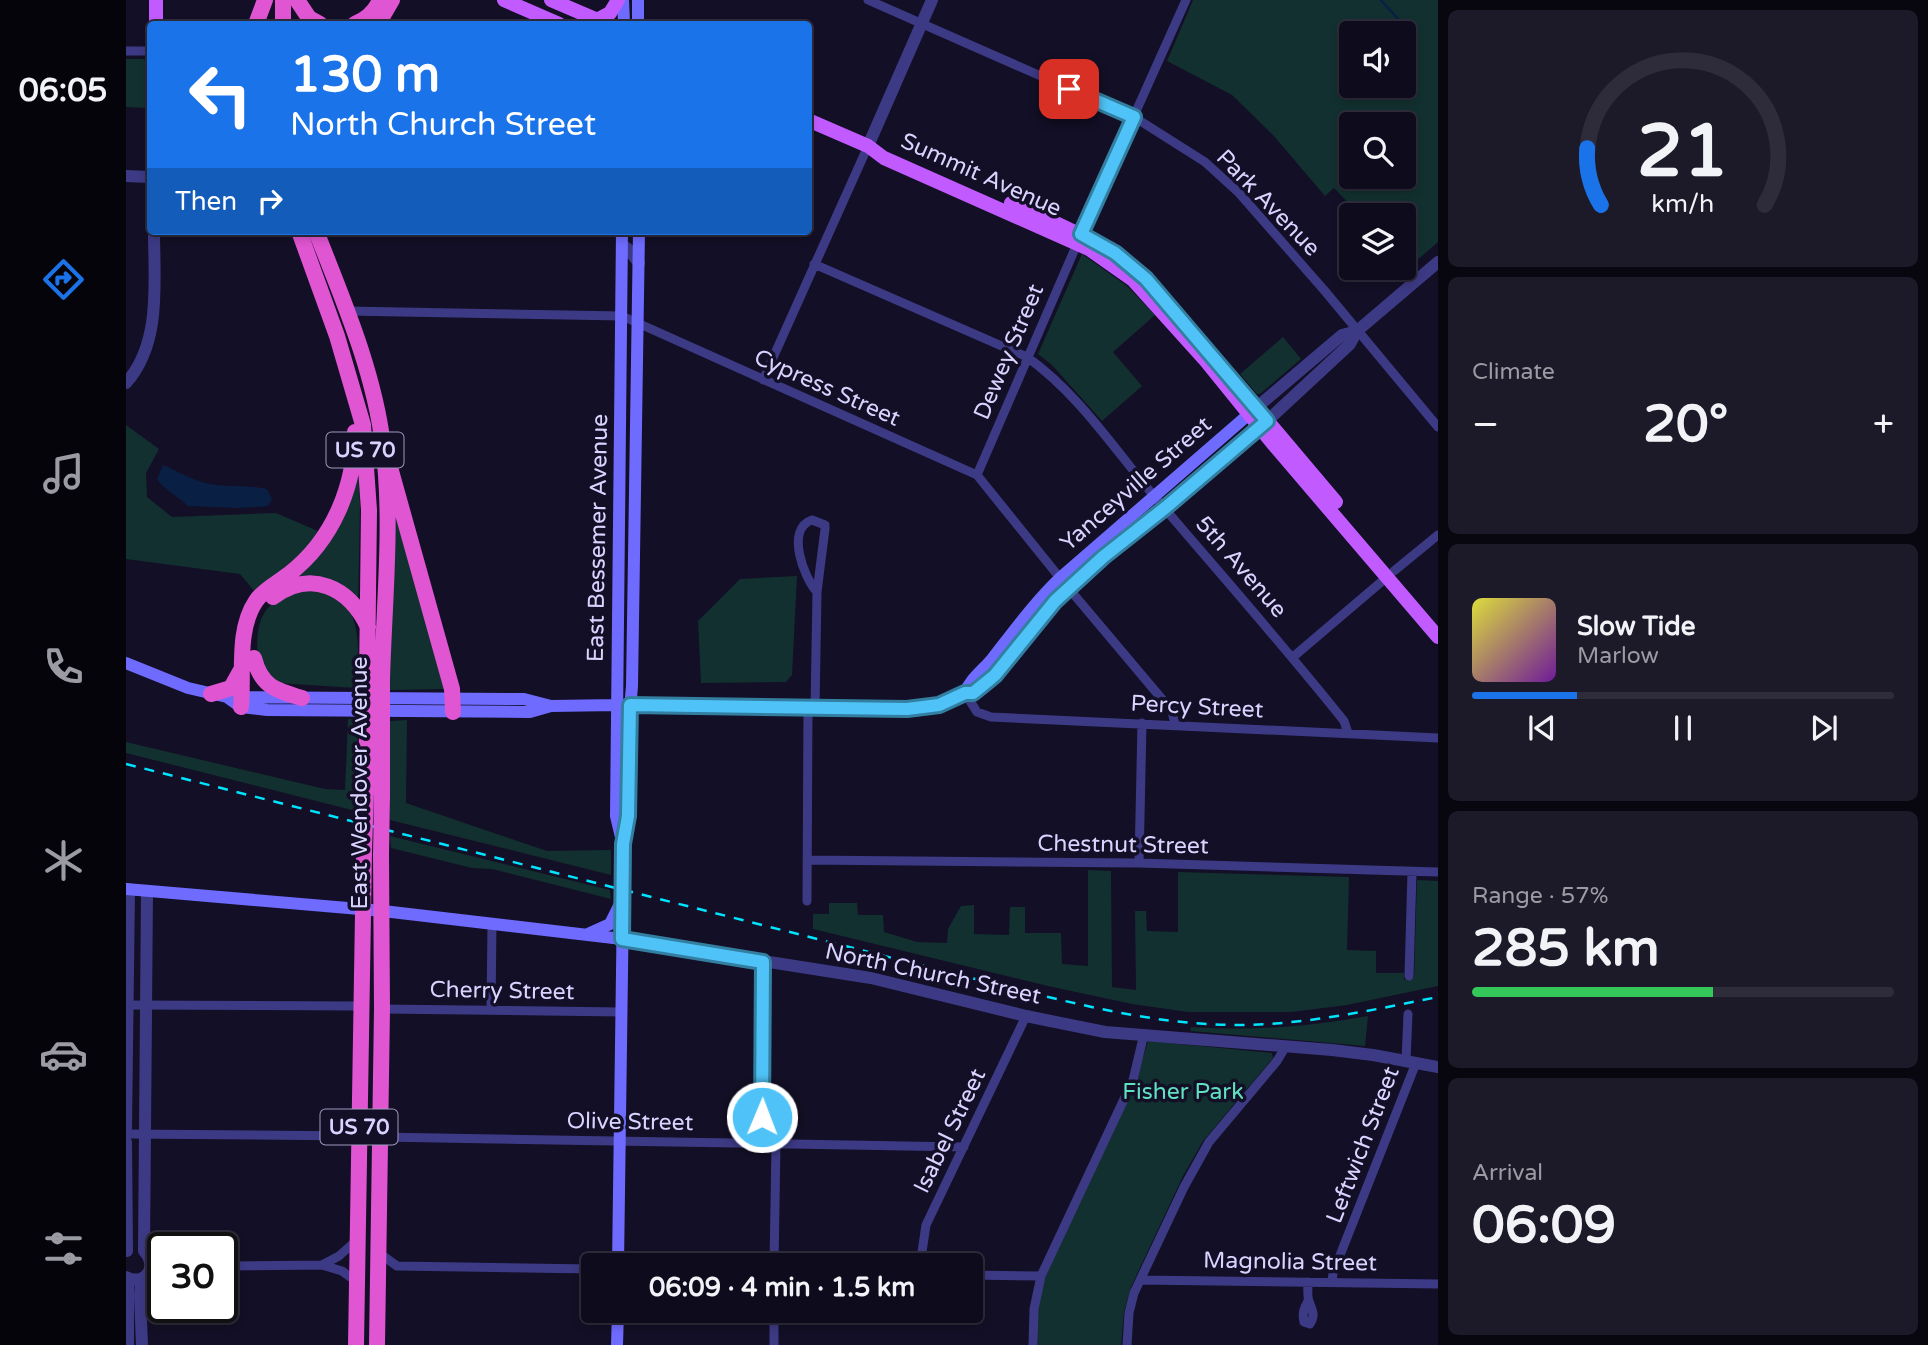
<!DOCTYPE html>
<meta charset="utf-8">
<style>
:root{--surface:#0e0b1c;--page:#1c1929;--text:#f1f3f6;--muted:#9b9ba3;--line:#2e2b3b;--accent:#1a73e8}
body{margin:0;font-family:"Varela Round",sans-serif;background:var(--page);color:var(--text);height:100vh;display:flex;flex-direction:column;font-size:26px;white-space:nowrap}
*{box-sizing:border-box;margin:0}
p{font-size:23px;color:var(--muted)}
.icon{flex:none;width:38px;height:38px;fill:none;stroke:currentColor;stroke-width:2;stroke-linecap:round;stroke-linejoin:round}
.map{position:relative;flex:1;overflow:hidden}
.side{display:flex;flex-direction:column;gap:10px;padding:10px;background:#08060f;width:490px}
.side>*{flex:none}
.guide{position:absolute;left:21px;top:21px;width:665px;height:214px;border-radius:7px;box-shadow:0 4px 10px #0003,0 0 0 2px var(--line);background:#1a73e8;color:#fff;overflow:hidden}
.controls{position:absolute;left:1213px;top:21px;display:grid;gap:14px}
.controls a{display:grid;place-items:center;width:77px;height:77px;border-radius:7px;background:var(--surface);box-shadow:0 4px 10px #0003,0 0 0 2px var(--line);font-size:35px}
.speed{position:absolute;left:21px;top:1232px;display:flex;gap:14px;font-size:35px;font-weight:700;text-align:center}
.speed>*{display:grid;place-content:center;width:91px;height:91px;border-radius:50%;background:var(--surface);box-shadow:0 4px 10px #0003,0 0 0 2px var(--line);line-height:1}
.speed .limit{border:4px solid #111;border-radius:10px;background:#fff;color:#111}
.pin{position:absolute;display:grid;place-items:center;width:60px;height:60px;color:#fff;margin:-30px;border-radius:14px;box-shadow:0 4px 10px #0006}
.me{position:absolute;width:77px;margin:-38px;rotate:1deg;stroke-linejoin:round;filter:drop-shadow(0 0 5px #0008)}
.turn{display:flex;align-items:center;gap:24px;height:147px;padding:0 28px;font-size:32px}
.turn .icon{width:91px;height:91px;stroke-width:2.5}
.turn b{display:block;font-size:49px;line-height:60px}
.then{display:flex;align-items:center;height:66px;padding:0 28px;background:#0003;gap:14px;font-size:26px}
.big{font-size:52px;font-weight:800;line-height:1.1}
.side .card{flex:1;display:flex;flex-direction:column;justify-content:center;gap:10px;min-width:0;padding:0 24px;border-radius:10px;background:var(--page)}
.side .dial{align-items:center;gap:0}
.dial svg{height:182px;overflow:visible;fill:none;stroke:var(--line);stroke-width:7;stroke-linecap:round;text-anchor:middle}
.dial text{fill:var(--text);stroke:none}
.song{display:flex;align-items:center;gap:21px}
.cover{width:84px;height:84px;border-radius:10px;background:linear-gradient(135deg,hsl(60 70% 55%),hsl(280 70% 35%))}
.played{height:7px;border-radius:4px;background:linear-gradient(90deg,var(--accent) 25%,var(--line) 25%)}
.keys{display:flex;justify-content:space-around;direction:ltr}
.heat{display:flex;justify-content:space-between;align-items:center;font-size:38px;direction:ltr}
.charge{height:10px;border-radius:5px;background:linear-gradient(90deg,#34c759 57%,var(--line) 0)}
.trip{position:absolute;left:455px;top:1253px;width:402px;height:70px;border-radius:7px;background:var(--surface);box-shadow:0 4px 10px #0003,0 0 0 2px var(--line);font-weight:800;line-height:70px;text-align:center}
main{display:flex;flex:1;min-height:0}
.tab-bar{display:flex;flex-direction:column;width:126px;justify-content:space-around;align-items:center;background:#06040b;color:var(--muted)}
.tab-bar .icon{width:49px;height:49px}
.tab-bar .active{color:var(--accent)}
.tab-bar b{font-size:32px;color:var(--text)}
.map>svg:first-child{display:block}
.green{fill:#12302f;fill-rule:evenodd}
.water{fill:#0a1f44}
.lines{fill:none;stroke-linecap:round;stroke-linejoin:round}
.stream{stroke:#0a1f44;stroke-width:2.5}
.minor{stroke:#3d3a85;stroke-width:9}
.tertiary{stroke:#3d3a85;stroke-width:12}
.secondary{stroke:#6f6bff;stroke-width:12}
.primary{stroke:#c25bff;stroke-width:14}
.trunk{stroke:#e055d1;stroke-width:16}
.rail{stroke:#00e5ff;stroke-width:2.5;stroke-dasharray:10 9;stroke-linecap:butt}
.secondary-bridge{stroke:#6f6bff;stroke-width:12}
.trunk-bridge{stroke:#e055d1;stroke-width:16}
.route-casing{stroke:#337fa1;stroke-width:18}
.route{stroke:#4fc3f7;stroke-width:12}
.labels{text-anchor:middle;dominant-baseline:central;stroke-width:7;stroke-linejoin:round;paint-order:stroke}
.shield{fill:#130f26;stroke:#9e99be;stroke-width:2}
.shield-label{font-size:21px;font-weight:bold;fill:#d9d4ff}
.street-label{font-size:23px;fill:#d9d4ff;stroke:#130f26}
.park-label{font-size:23px;fill:#5fe0c0;stroke:#130f26}
</style>
<main>
<nav class="tab-bar">
<b>06:05</b>
<svg class="icon active" aria-label="directions" viewBox="0 0 24 24"><path d="M12 3l9 9-9 9-9-9zM9 14v-3h6M13 9l2 2-2 2"/></svg>
<svg class="icon" aria-label="music" viewBox="0 0 24 24"><path d="M9 18V5l10-2v13"/><circle cx="6" cy="18" r="3"/><circle cx="16" cy="16" r="3"/></svg>
<svg class="icon" aria-label="phone" viewBox="0 0 24 24"><path d="M5 4h4l2 5-3 2q2 4 5 5l2-3 5 2v4C11 20 4 13 5 4z"/></svg>
<svg class="icon" aria-label="climate" viewBox="0 0 24 24"><path d="M12 3v18M4 7l16 10M4 17L20 7"/></svg>
<svg class="icon" aria-label="car" viewBox="0 0 24 24"><path d="M5 17H2v-5l4-1 3-4h7l3 4 3 1v5h-3M9 17h6M6 11h13"/><circle cx="7" cy="17" r="2"/><circle cx="17" cy="17" r="2"/></svg>
<svg class="icon" aria-label="filters" viewBox="0 0 24 24"><path d="M4 7h16M4 17h16"/><circle cx="9" cy="7" r="2"/><circle cx="15" cy="17" r="2"/></svg>
</nav>
<div class="map">
<svg width="1312" height="1345" viewBox="0 0 1312 1345">
<rect width="100%" height="100%" fill="#130f26"/>
<path class="green" d="M1067 0H1312V242L1282 268 1278 262V215H1234L1208 188 1199 196 1147 135 1106 95 1041 61ZM1225 33H1278V86H1225ZM1278 124V177H1225V124Z
M0 59H18L21 62V108L0 107Z
M956 254 1001 286 1029 315 987 352 1016 386 976 421 926 365 912 354Z
M1157 337 1175 359 1134 394H1131L1114 374Z
M0 425 33 449 20 473 21 497 46 517 150 513 194 532 184 547 129 592 114 574 0 559Z
M232 462 234 507 232 607 225 598 162 583 174 571Z
M265 491 318 689 264 690Z
M671 576 666 675 660 682 575 683 572 621 614 579Z
M172 590C181 591 191 590 199 592 240 604 232 657 231 688L150 683 133 664C130 644 129 618 146 604 153 598 164 594 172 590Z
M222 719 232 720 230 811 0 753V742L199 789 219 790Z
M281 720 280 803 421 851 485 850V875L264 820V721Z
M264 836 484 890 485 899 366 869 346 868 265 848Z
M962 870 985 871 986 987 1010 990 1009 911H1020L1021 931 1052 932V872L1223 877 1221 950 1250 951V973H1278V980L1288 977 1291 880 1312 881V986L1221 1005 1165 1012H1062L1006 1004 922 986 687 929V914H703V903H731L732 915H757L758 932 791 942 821 943 822 929 835 906 848 905V934L883 935 884 907H899V933H935L936 964 962 966Z
M1242 1016 1239 1046 1064 1031 1065 1027C1129 1031 1179 1027 1242 1016Z
M1022 1041 1146 1053 1147 1058 1077 1141 1057 1176 1005 1287 998 1312 995 1345H912V1308L917 1284C948 1201 998 1127 1022 1041Z"/>
<path class="water" d="M37 465C54 472 71 483 90 485 107 487 123 485 141 489L146 499 142 506 112 508 62 506C53 497 37 489 31 479Z"/>
<g class="lines">
<path class="stream" d="M1255 0C1266 14 1289 32 1288 51"/>
<path class="minor" d="M742 0 1008 117 1079 162 1113 193 1198 290 1312 427
M0 51H24
M955 234 1060 0
M688 264 901 357C951 393 984 443 1023 490 1088 567 1155 642 1218 721L1222 733
M221 311 496 316 851 475 934 578 1046 711 1049 725
M637 380 742 146
M851 475 951 244
M686 520 699 525V529L691 592C678 578 659 529 686 520Z
M1268 571 1312 535
M1167 657 1261 577
M839 693 851 712 865 717 1312 738
M689 708 691 592
M681 860 1013 863 1312 872
M1013 863 1016 723
M681 901 682 708
M1283 976 1286 872
M2 1005 235 1006
M256 1009 495 1012
M365 1010 366 923
M1280 1060 1282 1014
M0 1134 233 1136
M254 1137 838 1147
M635 1144 637 962
M253 1253 271 1266 467 1269
M196 1265 213 1256 231 1240
M648 1265 650 1144
M794 1265 800 1225 900 1016
M96 1266 196 1265 216 1271 230 1281
M845 1275 915 1276
M1015 1280 1312 1284
M1182 1282C1182 1287 1181 1296 1183 1301 1186 1311 1190 1314 1184 1324L1178 1322C1176 1313 1178 1308 1182 1301
M1206 1282 1207 1273 1290 1063
M648 1345V1311
M907 1345 908 1309 915 1276 1007 1080 1018 1034
M1001 1345 1003 1313 1008 1293 1058 1187 1083 1142 1151 1061 1160 1046"/>
<path class="tertiary" d="M742 146 806 0
M0 176 24 177
M496 245 503 250 513 263
M0 383C36 343 28 281 28 231
M1130 408 1216 335 1231 331
M1141 421 1224 344 1231 331 1312 262
M496 939 745 978 900 1016 979 1032 1206 1050 1247 1055 1312 1067
M0 1128 3 889
M0 1142 1 1251
M0 1277C19 1287 33 1266 18 1251L21 891
M15 1279 14 1296 16 1345
M2 1345V1278"/>
<path class="secondary" d="M497 0 498 24
M512 0V24
M0 663 62 688 101 697 398 699 425 706
M839 693C844 679 857 670 866 659 888 631 908 603 934 578L1130 408
M101 697 115 707 141 710 404 712 425 706 491 705 781 709C805 708 825 700 847 693 855 690 863 680 869 675L929 601 977 557 1039 508 1140 422
M495 837 490 816 496 231
M497 873V844L502 816 503 721 506 686 513 231
M0 889 257 911 496 939
M462 934 484 924 495 902
M492 1265 497 899
M491 1345 492 1311"/>
<path class="primary" d="M378 0 433 24
M425 0 481 24
M471 20 484 13 492 0
M30 24V0
M682 120 742 146 758 158 963 249 1007 280 1080 361 1148 445 1312 637
M885 203C942 228 993 248 1035 296
M1128 405 1210 502"/>
<path class="trunk" d="M171 0 183 18 194 24
M130 24 139 0
M157 24V0
M229 24C241 19 249 12 254 0
M252 24 266 0
M173 231 211 336 237 425 243 510 241 680
M190 231C217 300 248 371 257 445 267 520 258 603 256 680
M265 471 326 689 327 712
M147 597C185 569 223 587 242 627
M128 658C135 686 149 690 176 698
M85 694 105 688 115 670
M115 707C118 675 110 630 130 601 138 589 152 583 163 574 207 540 229 486 229 432
M240 792 241 735
M256 796V735
M230 1345 238 852
M251 1345 256 1009 255 855"/>
<path class="rail" d="M0 764 885 988C959 1006 1034 1025 1111 1025 1179 1025 1246 1010 1312 997"/>
<path class="secondary-bridge" d="M497 899V873"/>
<path class="trunk-bridge" d="M241 735V680
M256 735V680
M238 852 240 792
M255 855 256 796"/>
</g>
<g class="lines">
<g class="route-casing">
<path id="route" d="M636 1117 637 962 496 939 497 844 502 816 504 705 781 709 813 705 839 693H847L857 685 869 675 929 601 977 557 1039 508 1141 421 1020 279 989 253 955 234 1008 117 943 89"/>
</g>
<use href="#route" class="route"/>
</g>
<g class="labels">
<g class="shield">
<rect x="200.5" y="432.5" width="77" height="35" rx="5"/>
<rect x="194.5" y="1109.5" width="77" height="35" rx="5"/>
</g>
<g class="shield-label">
<text x="239" y="450">US 70</text>
<text x="233" y="1127">US 70</text>
</g>
<g class="street-label">
<text transform="translate(855 175) rotate(24)">Summit Avenue</text>
<text transform="translate(1142 203) rotate(46)">Park Avenue</text>
<text transform="translate(883 352) rotate(-67)">Dewey Street</text>
<text transform="translate(701 388) rotate(24)">Cypress Street</text>
<text transform="translate(1010 484) rotate(-41)">Yanceyville Street</text>
<text transform="translate(472 538) rotate(-89)">East Bessemer Avenue</text>
<text transform="translate(1115 567) rotate(49)">5th Avenue</text>
<text transform="translate(1071 707) rotate(3)">Percy Street</text>
<text transform="translate(234 783) rotate(-90)">East Wendover Avenue</text>
<text transform="translate(997 845) rotate(1)">Chestnut Street</text>
<text transform="translate(807 974) rotate(12)">North Church Street</text>
<text transform="translate(376 991) rotate(1)">Cherry Street</text>
<text transform="translate(504 1122) rotate(1)">Olive Street</text>
<text transform="translate(824 1131) rotate(-64)">Isabel Street</text>
<text transform="translate(1237 1145) rotate(-69)">Leftwich Street</text>
<text transform="translate(1164 1262) rotate(1)">Magnolia Street</text>
</g>
<g class="park-label">
<text x="1057" y="1092">Fisher Park</text>
</g>
</g>
</svg>
<div class="controls">
<a><svg class="icon" aria-label="sound" viewBox="0 0 24 24"><path d="M4 9h4l5-4v14l-5-4H4zM17 9q2 3 0 6"/></svg></a>
<a><svg class="icon" aria-label="search" viewBox="0 0 24 24"><circle cx="10" cy="10" r="6"/><path d="M15 15l6 6"/></svg></a>
<a><svg class="icon" aria-label="layers" viewBox="0 0 24 24"><path d="M12 4l9 5-9 5-9-5zM3 14l9 5 9-5"/></svg></a>
</div>
<div class="speed"><div class="limit">30</div></div>
<div class="pin" style="left:943px;top:89px;background:#d93025"><svg class="icon" aria-label="arrive" viewBox="0 0 24 24"><path d="M6 21V4h12l-3 4 3 4H6"/></svg></div>
<svg class="me" style="left:636px;top:1117px" viewBox="-20 -20 40 40"><circle r="17" fill="#4fc3f7" stroke="#fff" stroke-width="3"/><path d="M0-11L8 9 0 5-8 9z" fill="#fff"/></svg>
<div class="trip">06:09 · 4 min · 1.5 km</div>
<div class="guide">
<div class="turn"><svg class="icon" aria-label="left" viewBox="0 0 24 24"><path d="M17 20v-9H6M10 6l-5 5 5 5"/></svg><div><b>130 m</b>North Church Street</div></div>
<div class="then">Then<svg class="icon" aria-label="right" viewBox="0 0 24 24"><path d="M7 20v-9h11M14 6l5 5-5 5"/></svg></div>
</div>
</div>
<section class="side">
<div class="card dial"><svg viewBox="0 0 100 80">
<path d="M14 69A42 42 0 1 1 86 69"/>
<path d="M14 69A42 42 0 0 1 8 44" stroke="#1a73e8"/>
<text x="50" y="56" font-size="32" font-weight="700">21</text>
<text x="50" y="72" font-size="11">km/h</text>
</svg></div>
<div class="card"><p>Climate</p>
<div class="heat"><a>−</a><b class="big">20°</b><a>+</a></div>
</div>
<div class="card">
<div class="song"><i class="cover"></i><div><b>Slow Tide</b><p>Marlow</p></div></div>
<div class="played"></div>
<div class="keys"><svg class="icon" aria-label="previous" viewBox="0 0 24 24"><path d="M18 5L8 12l10 7zM5 5v14"/></svg><svg class="icon" aria-label="pause" viewBox="0 0 24 24"><path d="M8 5v14M16 5v14"/></svg><svg class="icon" aria-label="next" viewBox="0 0 24 24"><path d="M6 5l10 7-10 7zM19 5v14"/></svg></div>
</div>
<div class="card"><p>Range · 57%</p><b class="big">285 km</b><div class="charge"></div></div>
<div class="card"><p>Arrival</p><b class="big">06:09</b></div>
</section>
</main>
